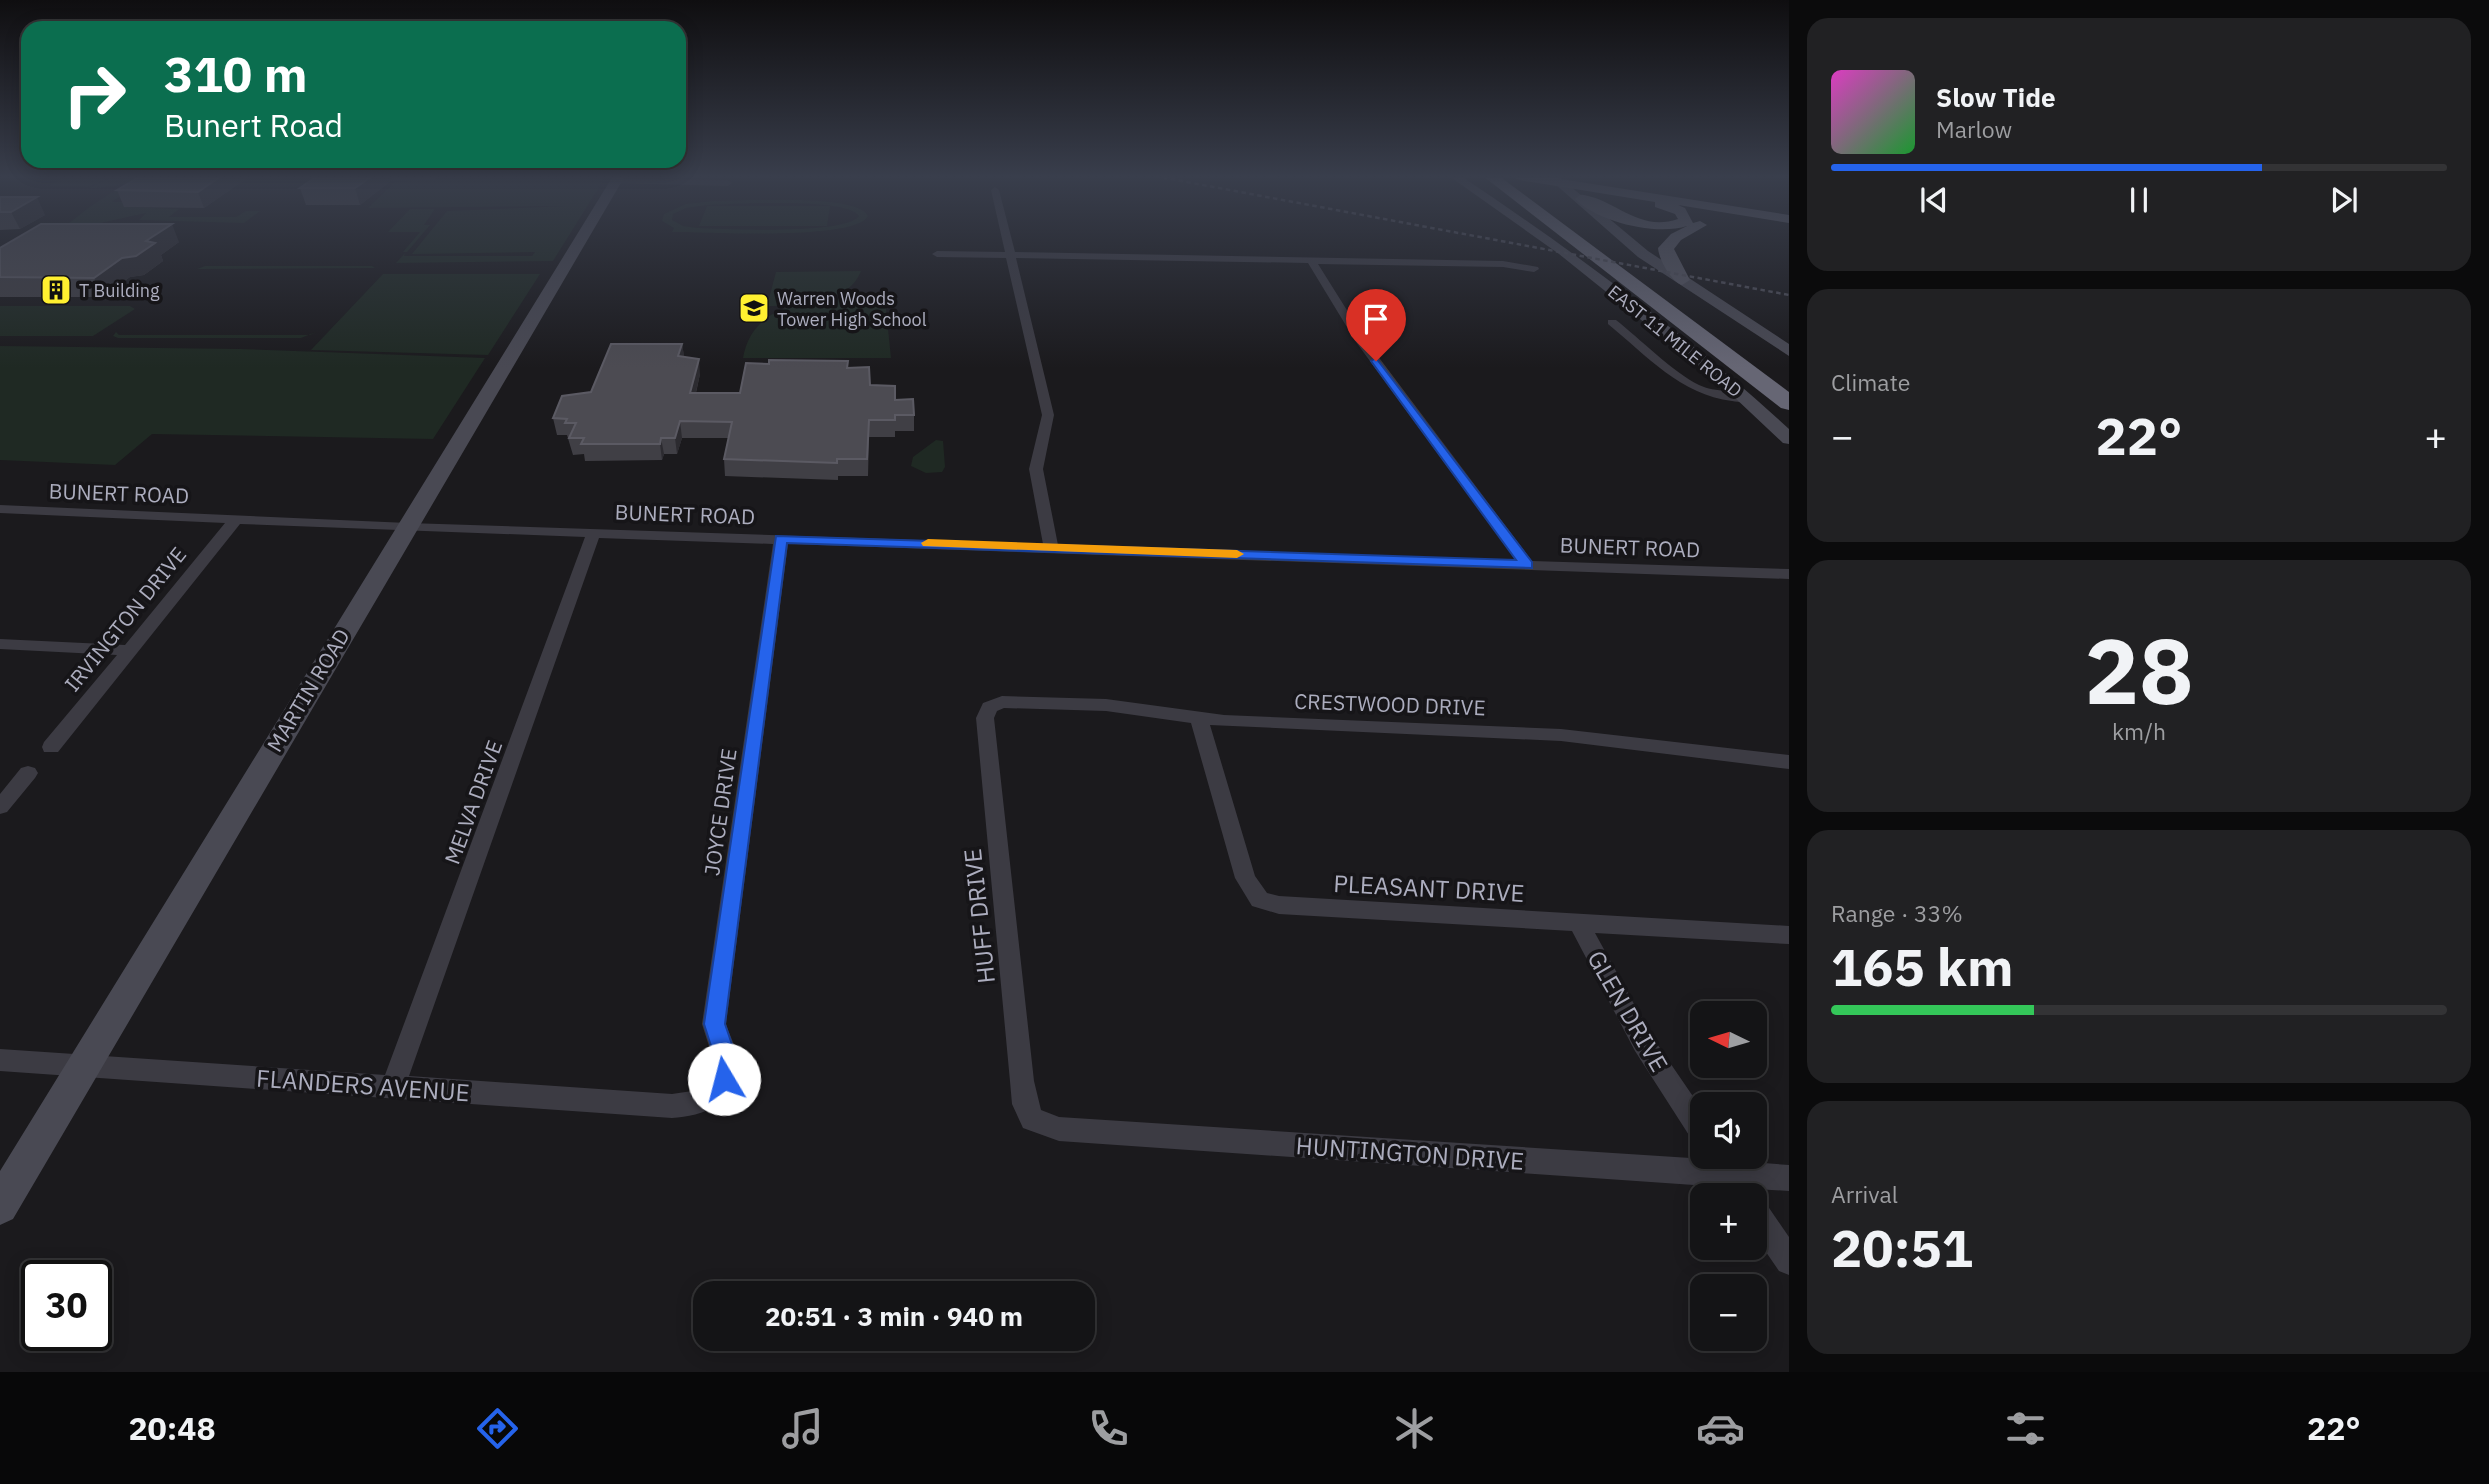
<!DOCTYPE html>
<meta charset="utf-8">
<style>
:root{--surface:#141416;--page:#212123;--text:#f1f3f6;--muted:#9d9ea1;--line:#333335;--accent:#2563eb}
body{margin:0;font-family:"IBM Plex Sans",sans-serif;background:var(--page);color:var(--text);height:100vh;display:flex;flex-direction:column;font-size:26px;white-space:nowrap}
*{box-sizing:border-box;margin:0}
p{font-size:23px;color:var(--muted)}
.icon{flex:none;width:38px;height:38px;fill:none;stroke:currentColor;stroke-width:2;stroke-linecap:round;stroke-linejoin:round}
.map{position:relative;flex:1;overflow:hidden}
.panel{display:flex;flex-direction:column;gap:18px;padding:18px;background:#0b0b0c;width:700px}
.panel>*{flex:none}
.guide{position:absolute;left:21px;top:21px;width:665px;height:147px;border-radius:21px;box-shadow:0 4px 18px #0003,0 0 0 2px var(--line);background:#0b6e4f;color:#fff;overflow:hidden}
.needle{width:46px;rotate:275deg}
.buttons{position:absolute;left:1690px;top:1001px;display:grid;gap:14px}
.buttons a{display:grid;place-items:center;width:77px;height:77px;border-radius:14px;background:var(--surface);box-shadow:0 4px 18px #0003,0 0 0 2px var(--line);font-size:35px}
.speed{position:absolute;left:21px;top:1260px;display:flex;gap:14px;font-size:35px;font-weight:700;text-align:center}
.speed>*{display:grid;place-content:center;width:91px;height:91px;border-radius:50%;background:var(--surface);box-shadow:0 4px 18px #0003,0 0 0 2px var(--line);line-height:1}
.speed .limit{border:4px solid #111;border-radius:10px;background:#fff;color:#111}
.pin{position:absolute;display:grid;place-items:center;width:60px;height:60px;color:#fff;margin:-72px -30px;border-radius:50% 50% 50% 0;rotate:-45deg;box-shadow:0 0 7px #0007}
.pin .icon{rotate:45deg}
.me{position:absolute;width:77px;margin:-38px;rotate:352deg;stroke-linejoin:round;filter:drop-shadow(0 0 5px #0008)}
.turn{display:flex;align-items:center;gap:24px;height:147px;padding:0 28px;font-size:32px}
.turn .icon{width:91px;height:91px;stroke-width:2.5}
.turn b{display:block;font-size:49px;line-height:60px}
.big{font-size:52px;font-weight:700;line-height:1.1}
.panel .tile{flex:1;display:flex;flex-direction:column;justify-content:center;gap:10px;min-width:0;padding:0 24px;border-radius:21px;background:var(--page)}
.panel .dial{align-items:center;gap:0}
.dial b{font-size:91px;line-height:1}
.song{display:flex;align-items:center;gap:21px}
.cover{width:84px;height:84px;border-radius:10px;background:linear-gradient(135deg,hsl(310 70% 55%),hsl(130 70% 35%))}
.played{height:7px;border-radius:4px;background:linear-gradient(90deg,var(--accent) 70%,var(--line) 70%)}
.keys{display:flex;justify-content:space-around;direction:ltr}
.heat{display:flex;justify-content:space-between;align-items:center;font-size:38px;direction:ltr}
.charge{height:10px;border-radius:5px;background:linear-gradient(90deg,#34c759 33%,var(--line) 0)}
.trip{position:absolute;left:693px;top:1281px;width:402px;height:70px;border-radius:21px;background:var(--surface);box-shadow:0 4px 18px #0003,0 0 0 2px var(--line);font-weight:700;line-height:70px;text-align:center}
.dock{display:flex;height:112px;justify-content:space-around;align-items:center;background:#080809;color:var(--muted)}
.dock .icon{width:49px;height:49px}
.dock .selected{color:var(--accent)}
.dock b{font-size:32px;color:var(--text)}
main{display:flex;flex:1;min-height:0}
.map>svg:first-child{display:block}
.green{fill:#1f2923;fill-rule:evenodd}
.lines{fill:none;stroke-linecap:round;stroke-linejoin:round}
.street{fill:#3c3b43;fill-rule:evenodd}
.secondary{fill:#494953;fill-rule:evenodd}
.primary{fill:#575762;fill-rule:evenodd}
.highway{fill:#666674;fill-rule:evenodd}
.rail{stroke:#4e4e58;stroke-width:2.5;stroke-dasharray:4.5 3.5;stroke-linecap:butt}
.wall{fill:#403f45}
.shaded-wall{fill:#2c2b30}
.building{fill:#4c4b52;stroke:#5b5a63;stroke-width:2}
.route{fill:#2563eb;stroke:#184099;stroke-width:2}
.slow{fill:#f59e0b}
.labels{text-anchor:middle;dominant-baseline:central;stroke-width:7;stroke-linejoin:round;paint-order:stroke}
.far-poi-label{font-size:18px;fill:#acadbe;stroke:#161518;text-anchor:start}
.far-street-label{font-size:18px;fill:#acadbe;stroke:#161518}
.street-label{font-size:21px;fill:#acadbe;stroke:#161518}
.near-street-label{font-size:24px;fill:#acadbe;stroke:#161518}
</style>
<main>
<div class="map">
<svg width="1789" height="1372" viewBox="0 0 1789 1372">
<rect width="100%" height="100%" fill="#1b1a1d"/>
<path class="green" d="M67 176H165C139 178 115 189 89 188L112 177 87 187 49 186Z
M438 176H606L553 261 396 263 405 253 404 256H532L535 252 412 254 447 211 567 206 368 208 395 182 433 180Z
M141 181 112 202H132L126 207 179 209 169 217H236L246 211H260L244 223 139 220 146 213 91 225 64 227C86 210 113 187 141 181Z
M713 201C740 201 858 193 868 216 856 241 704 232 672 232L674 228 662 221 664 214 686 204ZM707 205C732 204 848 197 859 216 846 235 724 229 697 228L683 226 672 220 673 214 686 208Z
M707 206H830L827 226H699Z
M410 209H435L424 225H430L407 252H403L420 232H388Z
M205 266H372L375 268 197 269Z
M861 271C849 304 798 306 767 306L776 272Z
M383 274H540L488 355 311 350Z
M885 299 891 358H743C754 293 834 299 885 299Z
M0 306H130L135 309 93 336H0Z
M116 332 119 335H310L316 332 301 338H118L113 336Z
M0 346 240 349 485 358 433 439 152 434 115 465 0 460Z
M936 440 943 441 945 467 942 472 926 473 911 466 913 457Z"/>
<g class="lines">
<path class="street" d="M615 179 728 180 732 183 728 186 612 183Z
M995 187 999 190 1015 252 1503 261 1538 267 1539 269 1534 272 1503 267 1318 264 1365 339 1532 561 1789 569V579L788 544 726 1024C730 1037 739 1052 739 1066 740 1104 703 1116 672 1118L0 1071V1049L385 1075 585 537 240 524 58 752H44L42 747 44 742 117 655 0 649V639L125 645 225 523 0 513V505L408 523 1043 544 1029 469 1042 415 1006 258 937 257 932 254 937 251 1005 252 991 190ZM1016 258 1308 263 1356 342 1516 560 1058 545 1043 469 1054 415ZM599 538 773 544 702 1024 714 1062 713 1077 699 1090 672 1094 409 1076Z
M1608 320H1616C1639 338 1674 373 1699 385 1715 393 1739 389 1752 399 1746 404 1740 402 1732 401 1681 395 1646 355 1608 324Z
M1002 696 1106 699 1224 715 1561 729 1789 755V769L1561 741 1210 725 1255 876 1267 893 1279 896 1789 926V944L1595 933 1651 1035 1703 1111V1146L1694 1143 1635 1051 1572 931 1279 914 1252 906 1235 878 1191 723 1106 711 1004 708 997 711 994 718 1034 1081 1041 1110 1059 1117 1706 1159 1705 1157H1733L1737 1161 1789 1165V1191L1755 1189 1756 1199 1765 1202 1789 1237V1275L1779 1271 1755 1236V1195H1728L1723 1187 1059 1141 1023 1128 1012 1104 1010 1081 976 718 983 703Z
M28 766 35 768 38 773 35 778 7 812 0 814V794L21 768Z"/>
<path class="secondary" d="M613 176H625L13 1219 0 1225V1171Z
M1449 176H1461C1576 253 1687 335 1789 429V444L1783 443 1716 380 1559 254Z
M1546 176H1558L1648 251 1789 344V356L1638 257Z"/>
<path class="primary" d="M1512 176H1542L1789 215V223L1678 205 1685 208 1693 223 1700 221 1707 225 1681 240 1674 249 1690 280 1682 285C1671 281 1659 260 1658 248L1671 234 1687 226C1656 236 1598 222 1575 199 1579 196 1579 194 1584 195 1617 201 1639 232 1678 219L1675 214 1655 207V202L1519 180Z"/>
<path class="highway" d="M1483 176H1499L1789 392V410L1781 408Z"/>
<path class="rail" d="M1155 176 1789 295"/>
</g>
<path class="wall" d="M250 176 204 208 124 207 117 190Z
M317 176H438L434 180H392L360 205H306L300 188Z
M0 197 45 215 20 229 0 230Z
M179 242 161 255 163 261 144 275 130 277 103 297H0V248Z
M682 344 684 357 700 374 696 393H740L848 368 870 385 895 400 914 415V431H895V437H869L868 476H838V480L725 476 724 459 728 438H682L677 454H664L662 460 585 461 584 454 573 455 567 435H557L553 418 591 392Z"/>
<path class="shaded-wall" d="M221 176H250L204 208 198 192Z
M372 176H391L392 180 360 205 355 188Z
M37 197 45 215 20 229 11 212Z
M172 224 179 242 161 255 163 261 144 275 130 277 103 297 94 278Z
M682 344 685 360 678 356Z
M699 359 700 374 692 409 690 393Z
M680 421 682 438 677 454 675 438Z
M661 438 664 454 662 460 660 444Z"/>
<path class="building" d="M141 176H221L198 192 117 190Z
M317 176H372L355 188H300Z
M0 197H37L11 212H0Z
M41 224H172L146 241 155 243 136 256 122 258 94 278 0 277V248Z
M611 344H682L678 356 699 359 690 393H740L746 363 769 364V360L848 361 847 368 869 367 870 385 895 386V400L913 399 914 415H895V420H869L867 459H837V463L724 459 732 422 680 421 675 438H661L660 444H581L584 438H569L576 423H565L567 419 553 418 562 396 591 392Z"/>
<linearGradient id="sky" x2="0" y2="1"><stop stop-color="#0f0e10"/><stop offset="0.48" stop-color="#393e4c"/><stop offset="1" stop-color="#393e4c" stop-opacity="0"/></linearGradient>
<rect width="1789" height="368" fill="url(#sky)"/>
<path class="route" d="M1376 358 1532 562V568L787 543 725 1024 739 1065 732 1086 724 1089 716 1086 713 1079 717 1065 704 1024 776 536 1516 560 1371 361Z"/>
<path class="slow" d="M928 539 1237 550 1244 554 1237 558 923 546 921 543Z"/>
<defs>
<g id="building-square" transform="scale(1.575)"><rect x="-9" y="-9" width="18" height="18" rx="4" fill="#fff030" stroke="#161518"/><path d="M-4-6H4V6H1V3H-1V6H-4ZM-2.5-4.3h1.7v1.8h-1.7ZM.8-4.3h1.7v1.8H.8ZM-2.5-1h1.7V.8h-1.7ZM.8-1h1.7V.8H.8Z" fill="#111"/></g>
<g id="school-square" transform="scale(1.575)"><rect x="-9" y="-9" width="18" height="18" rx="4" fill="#fff030" stroke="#161518"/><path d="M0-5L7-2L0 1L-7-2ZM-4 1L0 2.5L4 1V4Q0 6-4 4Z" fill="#111"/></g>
</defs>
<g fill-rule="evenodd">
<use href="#building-square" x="56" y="290"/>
<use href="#school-square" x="754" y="308"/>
</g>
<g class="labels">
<g class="far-poi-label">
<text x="79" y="290">T Building</text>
<text x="777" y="298">Warren Woods<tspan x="777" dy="21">Tower High School</tspan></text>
</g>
<g class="far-street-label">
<text transform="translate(1675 341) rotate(39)">EAST 11 MILE ROAD</text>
</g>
<g class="street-label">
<text transform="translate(119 493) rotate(2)">BUNERT ROAD</text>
<text transform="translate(685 514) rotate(2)">BUNERT ROAD</text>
<text transform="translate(1630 547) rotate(2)">BUNERT ROAD</text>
<text transform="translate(125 619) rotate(-51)">IRVINGTON DRIVE</text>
<text transform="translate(308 690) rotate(-59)">MARTIN ROAD</text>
<text transform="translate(1390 704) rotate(2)">CRESTWOOD DRIVE</text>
<text transform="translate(473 802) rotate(-70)">MELVA DRIVE</text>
<text transform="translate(720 812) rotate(-82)">JOYCE DRIVE</text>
</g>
<g class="near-street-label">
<text transform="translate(1429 888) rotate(3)">PLEASANT DRIVE</text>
<text transform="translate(979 916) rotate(-96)">HUFF DRIVE</text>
<text transform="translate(1628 1011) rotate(60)">GLEN DRIVE</text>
<text transform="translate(363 1085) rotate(4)">FLANDERS AVENUE</text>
<text transform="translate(1410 1153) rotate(4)">HUNTINGTON DRIVE</text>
</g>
</g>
</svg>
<div class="buttons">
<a><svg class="needle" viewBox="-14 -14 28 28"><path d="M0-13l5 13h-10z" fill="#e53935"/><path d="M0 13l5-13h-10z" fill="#9d9ea1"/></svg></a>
<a><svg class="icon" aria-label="sound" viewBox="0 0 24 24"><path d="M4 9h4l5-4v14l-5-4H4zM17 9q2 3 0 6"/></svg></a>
<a>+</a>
<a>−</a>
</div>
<div class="speed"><div class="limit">30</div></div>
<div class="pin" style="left:1376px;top:361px;background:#d93025"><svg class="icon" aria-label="arrive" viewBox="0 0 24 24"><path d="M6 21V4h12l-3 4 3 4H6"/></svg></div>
<svg class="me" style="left:724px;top:1079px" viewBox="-20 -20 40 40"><circle r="19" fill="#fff"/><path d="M0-13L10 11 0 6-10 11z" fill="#2563eb"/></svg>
<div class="trip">20:51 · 3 min · 940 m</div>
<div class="guide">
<div class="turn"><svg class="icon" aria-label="right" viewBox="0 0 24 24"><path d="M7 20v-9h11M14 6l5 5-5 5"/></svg><div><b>310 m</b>Bunert Road</div></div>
</div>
</div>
<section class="panel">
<div class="tile">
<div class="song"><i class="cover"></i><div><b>Slow Tide</b><p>Marlow</p></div></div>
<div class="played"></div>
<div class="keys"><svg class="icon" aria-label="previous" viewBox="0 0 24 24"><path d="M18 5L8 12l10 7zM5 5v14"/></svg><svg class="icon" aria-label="pause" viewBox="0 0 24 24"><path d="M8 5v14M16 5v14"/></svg><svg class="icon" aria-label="next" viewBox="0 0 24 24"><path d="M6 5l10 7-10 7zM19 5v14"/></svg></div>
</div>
<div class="tile"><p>Climate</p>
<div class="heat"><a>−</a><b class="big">22°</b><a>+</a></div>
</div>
<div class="tile dial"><b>28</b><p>km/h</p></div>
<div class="tile"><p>Range · 33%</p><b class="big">165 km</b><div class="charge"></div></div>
<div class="tile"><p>Arrival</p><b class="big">20:51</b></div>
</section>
</main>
<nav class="dock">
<b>20:48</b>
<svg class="icon selected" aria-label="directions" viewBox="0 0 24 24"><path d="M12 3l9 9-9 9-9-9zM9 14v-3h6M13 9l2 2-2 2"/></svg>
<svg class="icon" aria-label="music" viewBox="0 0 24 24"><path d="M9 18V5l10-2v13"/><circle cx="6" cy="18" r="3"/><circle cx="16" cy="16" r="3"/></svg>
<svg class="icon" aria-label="phone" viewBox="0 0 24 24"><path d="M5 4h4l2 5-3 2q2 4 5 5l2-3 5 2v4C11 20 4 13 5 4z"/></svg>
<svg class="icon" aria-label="climate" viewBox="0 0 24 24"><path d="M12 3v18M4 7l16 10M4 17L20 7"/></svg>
<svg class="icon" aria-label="car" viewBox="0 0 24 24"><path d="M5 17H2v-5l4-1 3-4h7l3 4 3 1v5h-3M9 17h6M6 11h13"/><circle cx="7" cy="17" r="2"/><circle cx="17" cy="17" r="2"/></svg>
<svg class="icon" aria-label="filters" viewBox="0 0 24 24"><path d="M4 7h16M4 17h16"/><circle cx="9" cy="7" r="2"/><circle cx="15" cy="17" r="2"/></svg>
<b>22°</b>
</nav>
